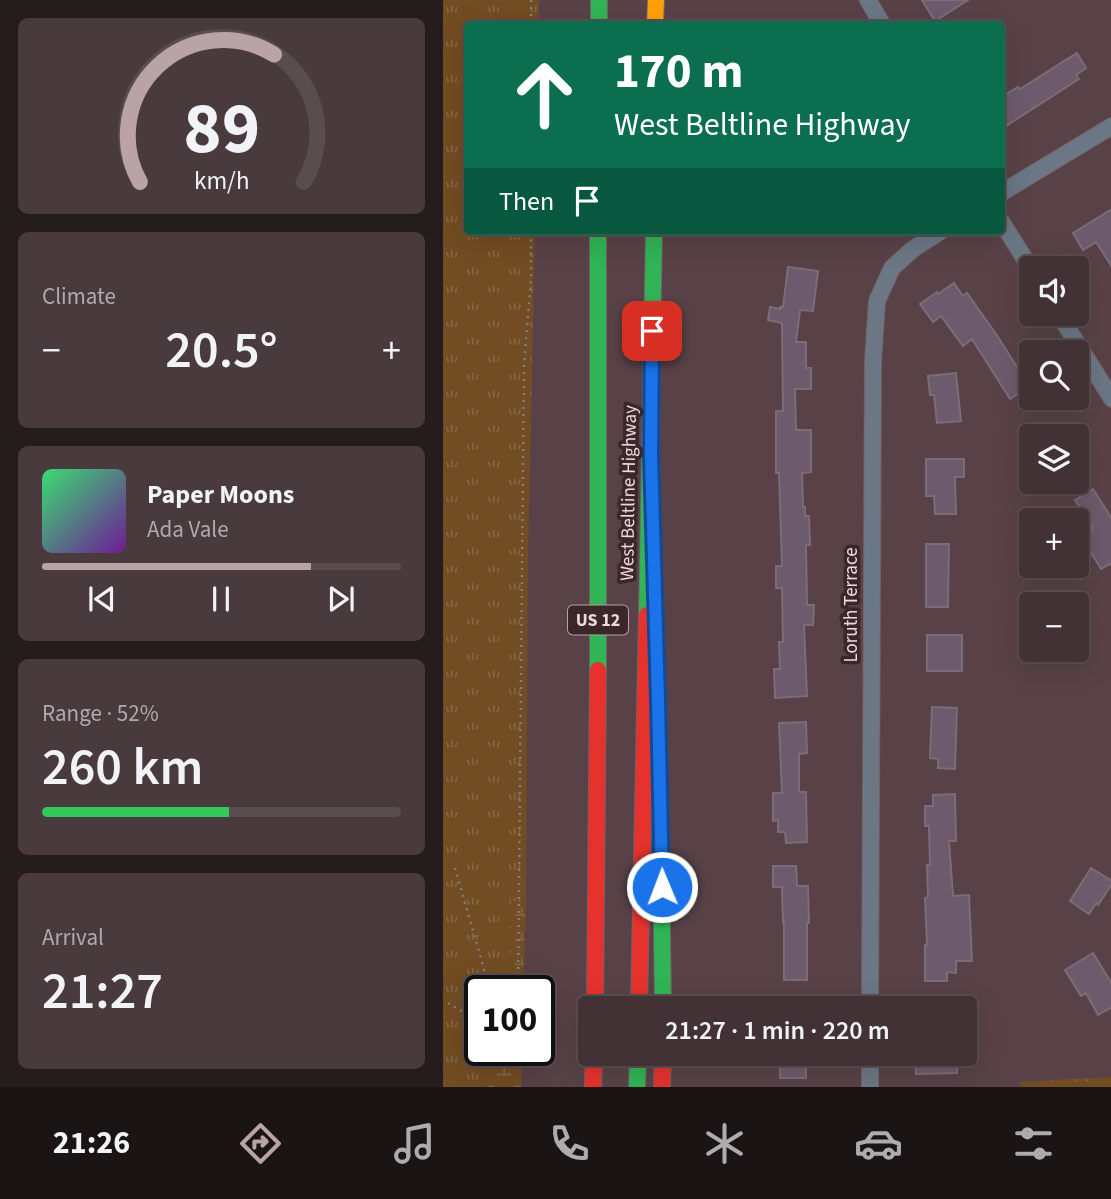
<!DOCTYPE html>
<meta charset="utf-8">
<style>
:root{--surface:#423235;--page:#493a3d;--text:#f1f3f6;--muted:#aeaaad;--line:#5a4d50;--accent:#baa3a7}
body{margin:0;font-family:"Source Sans 3",sans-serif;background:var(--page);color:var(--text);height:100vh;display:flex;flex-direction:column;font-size:26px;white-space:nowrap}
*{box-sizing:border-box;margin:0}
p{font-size:23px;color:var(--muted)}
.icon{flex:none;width:38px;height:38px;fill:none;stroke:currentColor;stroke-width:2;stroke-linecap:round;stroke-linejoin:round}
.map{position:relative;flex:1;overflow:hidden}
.sheet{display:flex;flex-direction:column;gap:18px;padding:18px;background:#241c1d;width:443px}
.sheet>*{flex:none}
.top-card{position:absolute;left:21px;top:21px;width:541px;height:214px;border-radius:7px;box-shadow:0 7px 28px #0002,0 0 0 2px var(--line);background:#0b6e4f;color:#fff;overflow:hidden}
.fabs{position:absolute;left:576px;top:256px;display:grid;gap:14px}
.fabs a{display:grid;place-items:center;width:70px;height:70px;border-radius:7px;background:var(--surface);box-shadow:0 7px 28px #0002,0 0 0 2px var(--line);font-size:35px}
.speed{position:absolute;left:21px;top:975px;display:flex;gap:14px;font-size:35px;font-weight:700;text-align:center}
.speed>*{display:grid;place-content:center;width:91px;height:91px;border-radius:50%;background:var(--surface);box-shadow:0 7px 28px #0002,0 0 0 2px var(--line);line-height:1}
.speed .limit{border:4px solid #111;border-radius:10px;background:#fff;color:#111}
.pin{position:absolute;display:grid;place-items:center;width:60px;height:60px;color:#fff;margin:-30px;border-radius:14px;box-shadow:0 4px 10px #0006}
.me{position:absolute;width:77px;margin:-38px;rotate:359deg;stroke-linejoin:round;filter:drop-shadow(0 0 5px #0008)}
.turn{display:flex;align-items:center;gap:24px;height:147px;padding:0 35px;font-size:32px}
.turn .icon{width:91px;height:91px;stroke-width:2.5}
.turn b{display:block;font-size:49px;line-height:60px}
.then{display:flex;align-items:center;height:66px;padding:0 35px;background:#0003;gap:14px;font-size:26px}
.big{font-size:52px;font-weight:600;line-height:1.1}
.sheet .tile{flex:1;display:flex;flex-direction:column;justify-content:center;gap:10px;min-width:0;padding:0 24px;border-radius:10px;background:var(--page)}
.sheet .dial{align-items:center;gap:0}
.dial svg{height:182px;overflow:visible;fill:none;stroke:var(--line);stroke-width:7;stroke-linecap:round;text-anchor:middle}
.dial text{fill:var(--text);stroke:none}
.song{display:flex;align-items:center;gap:21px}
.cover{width:84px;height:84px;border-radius:10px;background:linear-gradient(135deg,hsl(140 70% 55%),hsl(280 70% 35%))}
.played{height:7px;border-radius:4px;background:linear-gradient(90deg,var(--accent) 75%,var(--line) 75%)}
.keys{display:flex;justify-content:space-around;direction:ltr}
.heat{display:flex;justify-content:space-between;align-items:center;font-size:38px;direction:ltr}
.charge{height:10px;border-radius:5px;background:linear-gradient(90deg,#34c759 52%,var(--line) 0)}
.trip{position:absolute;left:135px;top:996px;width:399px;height:70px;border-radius:7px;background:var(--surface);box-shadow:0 7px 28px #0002,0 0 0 2px var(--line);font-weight:600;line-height:70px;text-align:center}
.menu{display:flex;height:112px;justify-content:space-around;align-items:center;background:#1a1415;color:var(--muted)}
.menu .icon{width:49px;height:49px}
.menu .current{color:var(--accent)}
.menu b{font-size:32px;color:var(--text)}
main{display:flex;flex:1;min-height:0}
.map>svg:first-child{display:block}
.grass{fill:url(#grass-tufts)}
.wetland{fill:url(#wetland-marsh)}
.park{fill:url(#park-crowns)}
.building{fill:#6d5a6c;stroke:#7b6d76;stroke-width:2}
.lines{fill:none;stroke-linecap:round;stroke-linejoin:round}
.street-casing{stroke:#756165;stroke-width:18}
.fast-casing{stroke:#756165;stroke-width:18}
.slow-casing{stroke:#756165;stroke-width:18}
.jam-casing{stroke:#756165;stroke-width:18}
.path{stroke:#7d7f89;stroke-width:2.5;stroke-dasharray:2 5;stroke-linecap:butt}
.street{stroke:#6b7785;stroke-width:16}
.fast{stroke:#30b455;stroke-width:16}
.slow{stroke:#ff9f0a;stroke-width:16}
.jam{stroke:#e5322d;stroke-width:16}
.route-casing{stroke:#114b97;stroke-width:18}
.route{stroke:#1a73e8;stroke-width:12}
.labels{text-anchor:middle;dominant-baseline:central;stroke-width:7;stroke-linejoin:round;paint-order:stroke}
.shield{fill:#39272a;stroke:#b8a2a5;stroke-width:2}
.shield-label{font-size:18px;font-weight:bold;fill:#efd7da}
.street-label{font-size:19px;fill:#efd7da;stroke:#39272a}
</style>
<main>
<section class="sheet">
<div class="tile dial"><svg viewBox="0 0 100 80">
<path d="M14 69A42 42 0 1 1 86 69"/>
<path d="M14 69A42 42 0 0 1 73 13" stroke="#baa3a7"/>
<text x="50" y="56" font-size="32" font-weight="700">89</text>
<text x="50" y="72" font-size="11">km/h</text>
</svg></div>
<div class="tile"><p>Climate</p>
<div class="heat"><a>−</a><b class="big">20.5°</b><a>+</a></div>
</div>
<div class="tile">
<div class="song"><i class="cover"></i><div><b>Paper Moons</b><p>Ada Vale</p></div></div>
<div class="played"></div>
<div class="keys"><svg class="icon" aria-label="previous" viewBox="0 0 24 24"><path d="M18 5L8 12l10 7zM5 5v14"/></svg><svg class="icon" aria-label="pause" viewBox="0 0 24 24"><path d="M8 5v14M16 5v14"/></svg><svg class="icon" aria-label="next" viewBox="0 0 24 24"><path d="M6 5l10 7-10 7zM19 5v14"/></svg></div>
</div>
<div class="tile"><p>Range · 52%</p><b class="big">260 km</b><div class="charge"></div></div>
<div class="tile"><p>Arrival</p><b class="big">21:27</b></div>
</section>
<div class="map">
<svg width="669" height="1087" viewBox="0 0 669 1087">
<defs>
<pattern id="grass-tufts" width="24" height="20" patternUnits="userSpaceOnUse" patternTransform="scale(1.75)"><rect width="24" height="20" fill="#724c22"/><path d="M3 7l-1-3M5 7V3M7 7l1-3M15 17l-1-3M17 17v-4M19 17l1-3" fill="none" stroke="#866542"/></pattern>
<pattern id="wetland-marsh" width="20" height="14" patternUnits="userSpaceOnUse" patternTransform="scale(1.75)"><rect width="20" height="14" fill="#724c22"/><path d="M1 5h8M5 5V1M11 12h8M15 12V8" fill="none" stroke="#866542"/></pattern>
<pattern id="park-crowns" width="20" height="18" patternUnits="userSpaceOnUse" patternTransform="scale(1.75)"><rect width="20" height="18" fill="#724c22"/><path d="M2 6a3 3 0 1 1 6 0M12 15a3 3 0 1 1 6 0" fill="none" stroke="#866542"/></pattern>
</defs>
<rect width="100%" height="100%" fill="#584247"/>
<path class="grass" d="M0 0H96V24H24V231H92L85 555 83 902 80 990H37V1050H79L78 1087H0Z"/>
<path class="wetland" d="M68 901 83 902 80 990H63Z
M50 1050H79L78 1087H45C56 1076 54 1064 50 1050Z"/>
<path class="park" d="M668 1077V1087H579L576 1082Z"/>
<path class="building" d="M479 0H525L492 21Z
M634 53 643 68 633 75 636 79 563 126 558 118V97L575 87 577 89Z
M669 209V267L653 242 640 250 630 233Z
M345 267 375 271 370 311 357 310 353 342H363V368H368V389H352L353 430H368V472L359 473 360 507H362V516H366L367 545H363L364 605H371L370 625H361L364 696 332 698 331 669H337L336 642H340L339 588H333V566H339L336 473H333V411H340L339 323 325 320 327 307 337 309V307H340Z
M511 283 520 296 524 293 555 337 579 375 576 378 583 389 567 399 529 339 520 346 498 316 490 322 477 304 494 292 495 294Z
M513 373 518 421 494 423 491 395H487L485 376Z
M483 459H521V477H512L513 514H492L491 496H483Z
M650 489 669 519V563L658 569 638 536 650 529 632 500Z
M483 544H506L505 607H483Z
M484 635H519V671H484Z
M489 707 514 708 512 769 495 768V759L487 758Z
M363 722 364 753 356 754V792H363L364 842 343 843 342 832H335V820L330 821V793H339L336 723Z
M512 794 513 841H506L510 896 526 895 529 961H513V973L504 972V981H482V945H484L482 898 485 897 484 865H487L486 826H482V806H490V795Z
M330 866H353L354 886H365L366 923H364V980H341V923H340L339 887H330Z
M648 868 669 881V884L655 905 653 903 646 914 627 901Z
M650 953 669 984V1007L655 1015 643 993 638 996 622 970Z
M337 1054H363V1078H337Z
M479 1054H514V1073L473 1074 472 1056H479Z"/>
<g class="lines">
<g class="street-casing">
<path id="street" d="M425 0 439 24
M558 193 669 126
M558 221 588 269
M615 313 669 399
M427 1008 430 361 434 301 449 268 470 249 498 231
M427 1054V1087"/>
</g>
<g class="fast-casing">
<path id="fast" d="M156 0V24
M155 231V670
M204 615 211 231
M218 854 220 1008
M194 1087 195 1054"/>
</g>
<g class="slow-casing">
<path id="slow" d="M212 24 213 0"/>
</g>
<g class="jam-casing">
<path id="jam" d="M152 1008 155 670
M196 1008 204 615
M150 1087 151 1054
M219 1087 220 1054"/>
</g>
<path class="path" d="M88 0V24
M12 868 47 990
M75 990 81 365 88 278V231
M5 1003 37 1022"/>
<use href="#street" class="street"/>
<use href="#fast" class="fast"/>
<use href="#slow" class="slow"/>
<use href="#jam" class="jam"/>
</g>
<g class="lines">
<g class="route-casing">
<path id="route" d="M209 331 208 456 215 699 219 887"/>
</g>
<use href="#route" class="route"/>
</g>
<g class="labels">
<rect class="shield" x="125" y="605.5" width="60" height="29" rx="5"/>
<g class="shield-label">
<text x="155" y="620">US 12</text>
</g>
<g class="street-label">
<text transform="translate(186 493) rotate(-89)">West Beltline Highway</text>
<text transform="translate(408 605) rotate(-90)">Loruth Terrace</text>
</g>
</g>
</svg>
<div class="fabs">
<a><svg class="icon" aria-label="sound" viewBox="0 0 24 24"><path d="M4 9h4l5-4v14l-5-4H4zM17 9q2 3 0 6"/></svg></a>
<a><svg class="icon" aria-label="search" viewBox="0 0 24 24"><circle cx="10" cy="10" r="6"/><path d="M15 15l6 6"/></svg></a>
<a><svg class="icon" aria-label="layers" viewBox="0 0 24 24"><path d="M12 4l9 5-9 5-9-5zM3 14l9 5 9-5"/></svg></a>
<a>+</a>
<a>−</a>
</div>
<div class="speed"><div class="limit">100</div></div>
<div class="pin" style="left:209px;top:331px;background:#d93025"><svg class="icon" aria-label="arrive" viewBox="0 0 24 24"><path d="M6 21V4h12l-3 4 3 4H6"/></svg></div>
<svg class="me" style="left:219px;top:887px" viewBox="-20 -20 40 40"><circle r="17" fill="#1a73e8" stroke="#fff" stroke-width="3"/><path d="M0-11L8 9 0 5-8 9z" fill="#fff"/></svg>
<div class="trip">21:27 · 1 min · 220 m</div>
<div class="top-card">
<div class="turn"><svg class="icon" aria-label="ahead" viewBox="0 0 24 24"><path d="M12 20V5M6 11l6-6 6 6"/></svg><div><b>170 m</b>West Beltline Highway</div></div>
<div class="then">Then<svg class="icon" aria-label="arrive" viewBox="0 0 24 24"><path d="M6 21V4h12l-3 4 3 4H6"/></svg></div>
</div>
</div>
</main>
<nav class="menu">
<b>21:26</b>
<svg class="icon current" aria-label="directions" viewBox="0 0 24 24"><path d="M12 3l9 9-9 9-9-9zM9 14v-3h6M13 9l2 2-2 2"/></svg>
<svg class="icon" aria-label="music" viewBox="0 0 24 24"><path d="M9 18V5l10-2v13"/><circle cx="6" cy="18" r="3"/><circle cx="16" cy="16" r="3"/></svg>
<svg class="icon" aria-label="phone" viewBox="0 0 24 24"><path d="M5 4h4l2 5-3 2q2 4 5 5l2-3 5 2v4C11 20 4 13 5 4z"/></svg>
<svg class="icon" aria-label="climate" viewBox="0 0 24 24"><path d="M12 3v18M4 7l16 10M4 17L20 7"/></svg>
<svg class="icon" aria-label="car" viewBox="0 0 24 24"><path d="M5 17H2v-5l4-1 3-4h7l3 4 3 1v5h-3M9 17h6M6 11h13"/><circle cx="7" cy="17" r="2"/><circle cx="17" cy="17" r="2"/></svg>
<svg class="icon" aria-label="filters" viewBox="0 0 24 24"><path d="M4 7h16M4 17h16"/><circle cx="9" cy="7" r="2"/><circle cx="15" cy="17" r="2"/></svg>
</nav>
